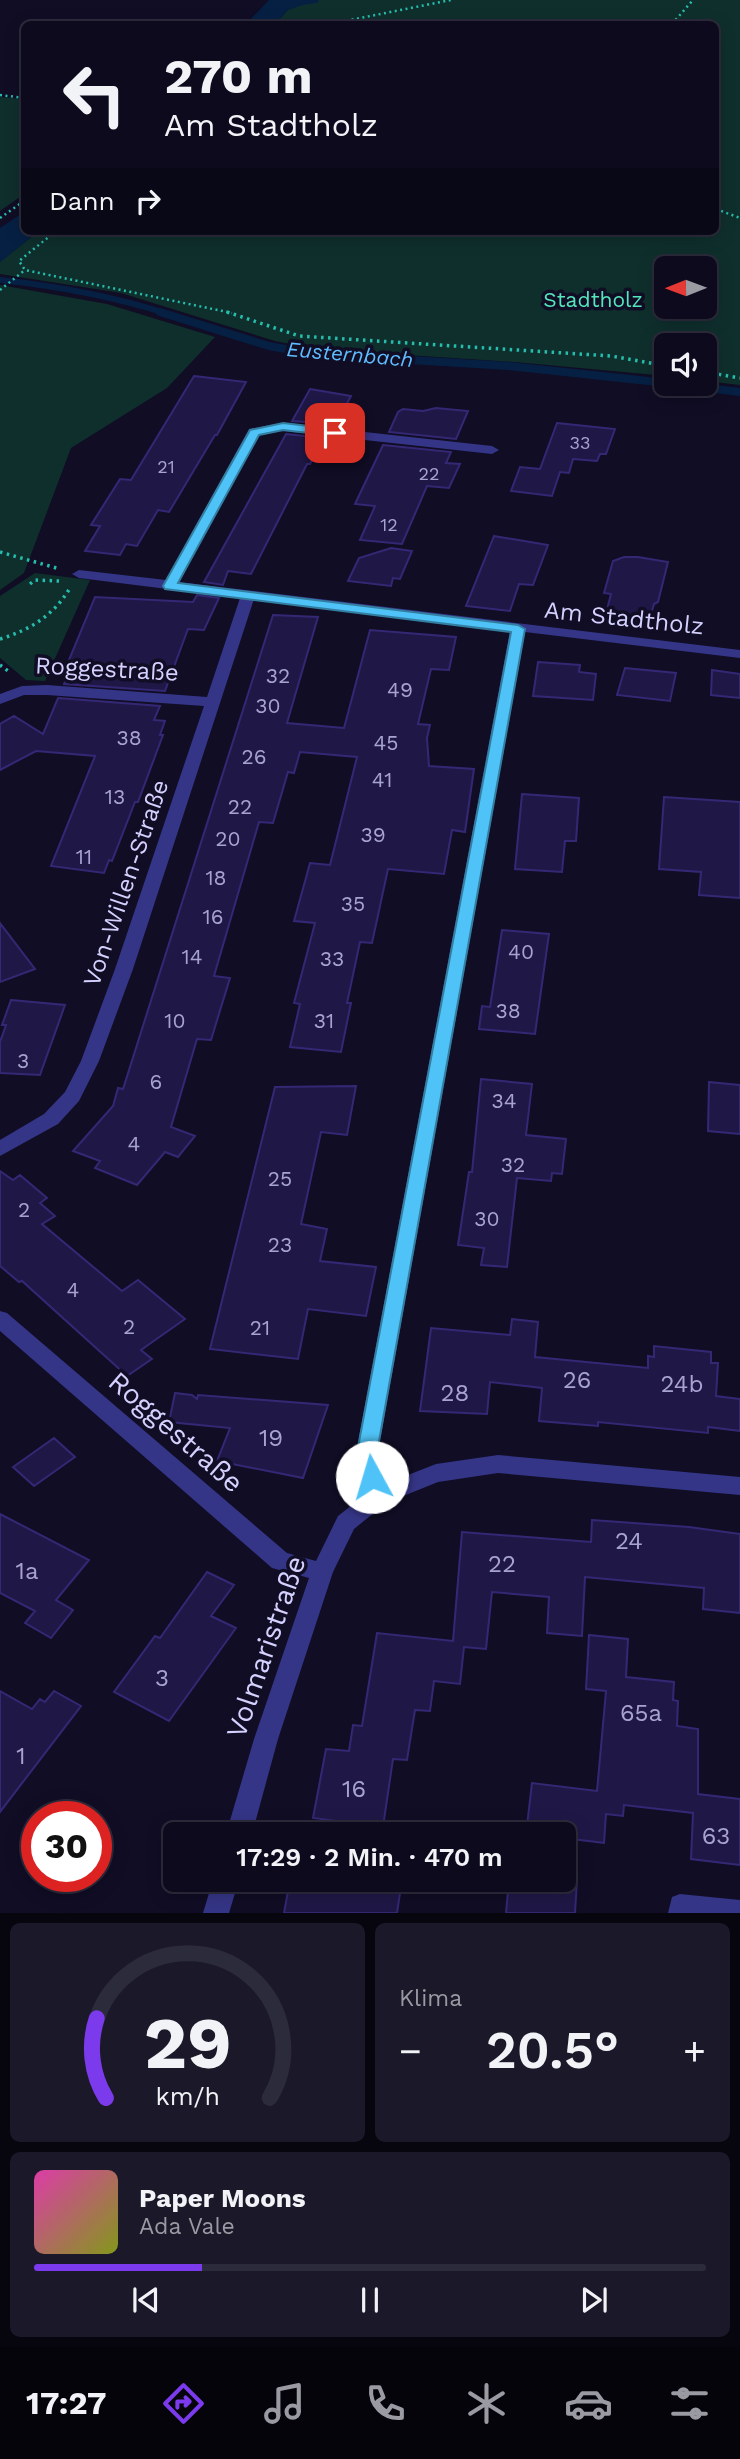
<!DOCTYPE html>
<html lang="de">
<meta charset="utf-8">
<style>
:root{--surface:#0c0a1c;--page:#1a1829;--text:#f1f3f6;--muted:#9a9aa3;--line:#2c2b3b;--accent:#7c3aed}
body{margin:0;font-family:"Work Sans",sans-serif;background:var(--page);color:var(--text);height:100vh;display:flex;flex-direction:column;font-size:26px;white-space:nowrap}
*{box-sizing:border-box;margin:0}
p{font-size:23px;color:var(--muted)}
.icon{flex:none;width:38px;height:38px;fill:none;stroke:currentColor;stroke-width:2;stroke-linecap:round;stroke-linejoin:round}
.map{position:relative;height:1913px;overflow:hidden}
.details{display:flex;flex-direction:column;gap:10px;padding:10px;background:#07060f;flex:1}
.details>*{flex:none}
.banner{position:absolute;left:21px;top:21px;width:698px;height:214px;border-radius:10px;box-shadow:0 4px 18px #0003,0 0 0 2px var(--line);background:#0c0a1c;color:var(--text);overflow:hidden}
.needle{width:46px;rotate:269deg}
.tools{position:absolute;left:654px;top:256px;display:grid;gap:14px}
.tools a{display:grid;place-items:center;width:63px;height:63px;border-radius:10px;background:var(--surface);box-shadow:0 4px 18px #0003,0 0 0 2px var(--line);font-size:35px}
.speed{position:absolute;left:21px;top:1801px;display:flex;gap:14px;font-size:35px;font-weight:700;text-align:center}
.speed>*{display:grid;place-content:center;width:91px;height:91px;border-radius:50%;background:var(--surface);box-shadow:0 4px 18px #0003,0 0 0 2px var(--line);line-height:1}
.speed .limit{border:10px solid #d22;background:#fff;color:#111}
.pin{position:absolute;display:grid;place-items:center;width:60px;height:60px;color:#fff;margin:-30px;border-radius:14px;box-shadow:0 4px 10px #0006}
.me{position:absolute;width:77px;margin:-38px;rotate:354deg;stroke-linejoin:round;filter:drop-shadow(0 0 5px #0008)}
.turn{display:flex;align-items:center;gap:24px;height:147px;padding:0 28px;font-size:32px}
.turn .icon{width:91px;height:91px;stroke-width:2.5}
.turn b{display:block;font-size:49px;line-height:60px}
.then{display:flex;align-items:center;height:66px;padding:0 28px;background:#0003;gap:14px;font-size:26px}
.big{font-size:52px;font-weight:600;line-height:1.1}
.details .card{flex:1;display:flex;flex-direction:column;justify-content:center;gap:10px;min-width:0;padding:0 24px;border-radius:10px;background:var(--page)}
.details .dial{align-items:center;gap:0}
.dial svg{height:182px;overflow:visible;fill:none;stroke:var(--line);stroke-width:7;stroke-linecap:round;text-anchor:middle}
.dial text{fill:var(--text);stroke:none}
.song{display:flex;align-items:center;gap:21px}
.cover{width:84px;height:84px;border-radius:10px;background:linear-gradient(135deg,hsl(320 70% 55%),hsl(70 70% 35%))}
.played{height:7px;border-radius:4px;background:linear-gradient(90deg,var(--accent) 25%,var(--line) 25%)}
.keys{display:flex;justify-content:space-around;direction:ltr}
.heat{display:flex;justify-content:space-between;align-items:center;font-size:38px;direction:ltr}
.details .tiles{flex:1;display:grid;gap:10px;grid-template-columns:1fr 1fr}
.card:last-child{grid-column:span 2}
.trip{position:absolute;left:163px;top:1822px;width:413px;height:70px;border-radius:10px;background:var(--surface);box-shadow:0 4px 18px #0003,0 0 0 2px var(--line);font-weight:600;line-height:70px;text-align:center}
.menu{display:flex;height:112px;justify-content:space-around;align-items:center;background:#05040b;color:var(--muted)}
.menu .icon{width:49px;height:49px}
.menu .current{color:var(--accent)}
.menu b{font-size:32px;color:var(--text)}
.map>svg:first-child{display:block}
.green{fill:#0f2f2d;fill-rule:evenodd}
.water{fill:#062044}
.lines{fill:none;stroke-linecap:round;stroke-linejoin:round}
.stream-far1{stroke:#062044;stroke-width:6}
.stream{stroke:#062044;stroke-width:8}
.building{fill:#1f1847;stroke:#342875;stroke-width:2}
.path-far1{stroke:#27bdad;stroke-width:2.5;stroke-dasharray:2 3.5;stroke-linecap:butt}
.path{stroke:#27bdad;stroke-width:3.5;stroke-dasharray:2.5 4.5;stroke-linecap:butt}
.service{fill:#353587;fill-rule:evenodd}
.minor{fill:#353587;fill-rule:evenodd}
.route{fill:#4fc3f7;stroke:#337fa1;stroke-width:2}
.labels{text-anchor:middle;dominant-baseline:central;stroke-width:7;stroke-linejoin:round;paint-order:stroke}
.far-number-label{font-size:18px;fill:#a7a3d1}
.far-park-label{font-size:21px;fill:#55e7bc;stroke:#100d25}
.far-water-label{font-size:21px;font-style:italic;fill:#5fbcff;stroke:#100d25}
.number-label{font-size:21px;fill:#a7a3d1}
.street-label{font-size:24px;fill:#d4d1ff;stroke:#100d25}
.near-number-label{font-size:24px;fill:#a7a3d1}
.near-street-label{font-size:28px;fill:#d4d1ff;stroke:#100d25}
</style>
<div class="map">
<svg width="740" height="1913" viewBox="0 0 740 1913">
<rect width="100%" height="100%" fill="#100d25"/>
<path class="green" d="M312 0H740V385L705 381V345H667V376L515 362 316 349 275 341 121 293 0 274V262L39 231H716V24H275L288 10ZM667 268H705V306H667Z
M0 97 24 99V194L0 211Z
M0 285 107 304 215 337 167 388 71 448 24 573 0 590Z
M35 573 90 580 45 681 26 680 0 658V596Z"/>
<path class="water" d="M269 0H297L303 5 288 10 275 24H246Z
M24 212V231H39L0 262V228Z"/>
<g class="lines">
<path class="stream-far1" d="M289 4 316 0
M0 280C57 286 111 296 165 313"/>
<path class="stream" d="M160 312 269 346 312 354 509 366 667 383
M667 383 740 392"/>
</g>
<path class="building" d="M194 376 246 382 217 435H215L169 512 158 510 137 546 126 544 120 555 85 551 100 526 91 525 120 479 131 480Z
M310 389 351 396 336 424 292 421Z
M436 408 468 411 456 439 389 432 398 412 403 409 423 411Z
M557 423 615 429 606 454H600L597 461 573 459 569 473 560 472 552 496 511 491 520 467 540 469Z
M286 434 324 438 310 464H307L251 574 228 571 223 585 204 582Z
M383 445 451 452 446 463 460 464 449 488 427 486 402 544 360 540 375 506 355 504Z
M494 536 548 545 533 585 519 584 510 611 466 606Z
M391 548 412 551 400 579 393 578 391 586 348 581 359 558Z
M624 557H638L668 562 658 602 654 604 650 618 644 620 642 626 604 621 611 594 604 593 613 561Z
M197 595 219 598 204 630 188 629 165 691 64 684 69 672H64L95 597 193 602Z
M273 615 318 617 287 723 344 728 370 630 456 637 449 670 431 669 418 724 430 725 427 738 429 766 474 769 465 832 452 830 444 874 388 869 372 943 360 942 347 1003H351L341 1052 290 1047 300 1004 294 1003 315 923 294 921 310 863 330 865 357 757 300 752 294 773 288 772 273 823 259 822 214 976 230 978 211 1040 197 1039 171 1127 195 1136 178 1157 165 1152 137 1185 95 1168 100 1161 73 1151 113 1106 118 1088 123 1089Z
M538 662 580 665 579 672 596 674 593 700 533 696Z
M625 668 676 673 670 701 617 695Z
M712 670 740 674V698L711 695Z
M58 698 160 706 154 720 165 721 160 735H163L138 802H135L112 861 109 860 104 873 51 866 95 756 36 751 0 770V724L14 716 43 734Z
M522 794 579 798 576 841H565L562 872 515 869Z
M664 797 740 802V898L699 895 701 872 659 869Z
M0 923 35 969 0 982Z
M502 930 549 934 535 1034 479 1029 482 1006 490 1007Z
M11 1000 65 1005 40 1075 0 1073V1042L6 1025H2Z
M481 1079 532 1084 526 1135 566 1139 562 1174 552 1173 551 1181 517 1178 507 1267 481 1265 484 1248 458 1245 469 1172H472Z
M709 1082 740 1085V1134L708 1131Z
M356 1086 347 1135 321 1132 301 1224 327 1229 320 1261 376 1267 366 1316 308 1309 298 1359 210 1349 275 1087Z
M0 1171 13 1180 20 1175 47 1198 40 1203 55 1216 42 1224 122 1291 138 1280 185 1319 141 1350 152 1359 127 1376 22 1281 19 1282 0 1266Z
M512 1319 538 1322 535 1357 648 1368V1356L654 1357V1346L711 1352V1363H718L716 1396 740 1399V1431L708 1427V1433L598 1422V1426L539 1421 542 1388 490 1382 487 1414 420 1411 431 1328 510 1335Z
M175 1393 192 1395 197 1399 198 1395 328 1405 303 1478 217 1461 230 1428 169 1422Z
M54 1438 75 1457 34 1486 13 1467Z
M0 1514 89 1560 56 1600 73 1610 51 1638 25 1623 35 1611 0 1593Z
M592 1520 689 1527 740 1534V1613L703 1609 704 1588 585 1577 582 1636 547 1633 549 1597 492 1592 486 1649 464 1647 460 1684 434 1681 430 1711 415 1710 407 1760 393 1759 383 1827 313 1818 326 1749 349 1751 353 1725 362 1726 377 1633 453 1641 462 1532 591 1542Z
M207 1572 234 1585 211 1616 236 1628 169 1721 114 1692 155 1636 160 1638Z
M589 1635 628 1639 626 1677 674 1682 673 1700 678 1701 677 1726 698 1729V1794L740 1799V1865L691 1859 693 1813 624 1805 623 1816 606 1814 604 1843 564 1838V1834H526L532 1783 597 1791 606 1691 586 1689Z
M0 1691 32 1709 40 1699 45 1702 54 1691 81 1706 0 1812Z
M290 1880H402L397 1913H284Z
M509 1880H577L575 1913H506Z"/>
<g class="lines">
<path class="path-far1" d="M330 24 451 0
M672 24 693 0
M0 95 24 98
M716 209 740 218
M0 218 24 201
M56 231 19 261 25 270 232 313
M0 290 25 270"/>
<path class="path" d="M227 312 299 336 611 356 667 366
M705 372 740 378
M0 552 60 569
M30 584 35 580 59 581
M0 639C30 630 54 615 70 588
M0 665 11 673"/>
<path class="service" d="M680 1894 740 1900V1913H668L672 1897Z"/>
<path class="minor" d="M283 423 492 446 499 450 492 454 283 431 259 435 179 582 740 650V658L525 632 377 1458 385 1484 436 1464 498 1455 740 1477V1495L498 1473 438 1482 386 1503 354 1529 333 1572 278 1739 252 1834H226L254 1739 309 1578 272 1568 0 1331V1311L7 1313 287 1553 316 1561 338 1516 366 1494 355 1458 510 631 254 599 133 969 99 1061 79 1101 58 1124 0 1156V1140L44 1114 65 1092 81 1061 115 969 204 706 47 695H24L0 704V694L22 686 47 685 207 697 240 598 79 578 72 574 79 570 166 580 249 429Z
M213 1880H239L229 1913H203Z"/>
</g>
<path class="route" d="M283 423 335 429 341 433 335 436 283 430 259 435 178 583 518 625 525 629 376 1458 382 1477 379 1483 372 1485 365 1483 356 1458 511 632 165 589 163 586 250 430Z"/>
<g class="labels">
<g class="far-number-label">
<text x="580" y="442">33</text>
<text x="166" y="466">21</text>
<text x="429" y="473">22</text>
<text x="389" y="524">12</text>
</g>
<g class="far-park-label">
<text x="593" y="299">Stadtholz</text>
</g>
<g class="far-water-label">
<text transform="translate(350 354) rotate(5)">Eusternbach</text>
</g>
<g class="number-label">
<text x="278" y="675">32</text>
<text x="400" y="689">49</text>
<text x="268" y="705">30</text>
<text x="129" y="737">38</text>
<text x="386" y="742">45</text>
<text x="254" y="756">26</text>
<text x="382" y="779">41</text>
<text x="115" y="796">13</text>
<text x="240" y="806">22</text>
<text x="373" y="834">39</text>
<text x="228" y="838">20</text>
<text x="84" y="856">11</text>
<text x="216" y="877">18</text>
<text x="353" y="903">35</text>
<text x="213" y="916">16</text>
<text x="521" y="951">40</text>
<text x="192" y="956">14</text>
<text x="332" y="958">33</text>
<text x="508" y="1010">38</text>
<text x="175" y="1020">10</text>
<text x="324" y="1020">31</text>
<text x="23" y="1060">3</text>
<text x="156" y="1081">6</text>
<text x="504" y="1100">34</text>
<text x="134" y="1143">4</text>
<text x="513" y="1164">32</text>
<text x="280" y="1178">25</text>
<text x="24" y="1209">2</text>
<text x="487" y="1218">30</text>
<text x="280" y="1244">23</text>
<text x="73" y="1289">4</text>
<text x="129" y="1326">2</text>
<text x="260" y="1327">21</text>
</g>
<g class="street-label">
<text transform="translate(624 618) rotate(6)">Am Stadtholz</text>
<text transform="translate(107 669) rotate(3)">Roggestraße</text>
<text transform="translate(126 883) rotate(-71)">Von-Willen-Straße</text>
</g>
<g class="near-number-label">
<text x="577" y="1380">26</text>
<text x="682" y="1384">24b</text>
<text x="455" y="1393">28</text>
<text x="271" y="1438">19</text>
<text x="629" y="1541">24</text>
<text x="502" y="1564">22</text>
<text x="27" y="1571">1a</text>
<text x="162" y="1678">3</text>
<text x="641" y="1713">65a</text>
<text x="21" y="1756">1</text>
<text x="354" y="1789">16</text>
<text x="716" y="1836">63</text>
</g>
<g class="near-street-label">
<text transform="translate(176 1432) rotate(41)">Roggestraße</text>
<text transform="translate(266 1647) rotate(-71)">Volmaristraße</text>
</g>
</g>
</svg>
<div class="tools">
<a><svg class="needle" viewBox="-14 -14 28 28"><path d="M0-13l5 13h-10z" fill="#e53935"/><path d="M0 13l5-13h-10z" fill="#9a9aa3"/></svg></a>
<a><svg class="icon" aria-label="sound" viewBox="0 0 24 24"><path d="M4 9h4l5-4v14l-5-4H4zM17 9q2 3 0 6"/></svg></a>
</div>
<div class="speed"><div class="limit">30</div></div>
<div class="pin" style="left:335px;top:433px;background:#d93025"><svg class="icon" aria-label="arrive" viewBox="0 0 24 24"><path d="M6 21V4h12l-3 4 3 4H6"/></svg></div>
<svg class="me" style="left:372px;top:1477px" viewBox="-20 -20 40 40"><circle r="19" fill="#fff"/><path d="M0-13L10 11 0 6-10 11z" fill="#4fc3f7"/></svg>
<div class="trip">17:29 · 2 Min. · 470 m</div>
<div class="banner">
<div class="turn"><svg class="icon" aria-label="left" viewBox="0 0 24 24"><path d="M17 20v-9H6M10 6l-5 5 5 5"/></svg><div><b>270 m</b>Am Stadtholz</div></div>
<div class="then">Dann<svg class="icon" aria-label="right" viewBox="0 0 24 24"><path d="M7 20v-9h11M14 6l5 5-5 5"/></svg></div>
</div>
</div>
<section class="details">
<div class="tiles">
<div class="card dial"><svg viewBox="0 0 100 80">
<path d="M14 69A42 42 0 1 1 86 69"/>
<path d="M14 69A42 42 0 0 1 10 34" stroke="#7c3aed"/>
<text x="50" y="56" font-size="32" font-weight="700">29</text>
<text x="50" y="72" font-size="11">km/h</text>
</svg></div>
<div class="card"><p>Klima</p>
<div class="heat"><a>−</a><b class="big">20.5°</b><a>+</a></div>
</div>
<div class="card">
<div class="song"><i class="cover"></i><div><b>Paper Moons</b><p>Ada Vale</p></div></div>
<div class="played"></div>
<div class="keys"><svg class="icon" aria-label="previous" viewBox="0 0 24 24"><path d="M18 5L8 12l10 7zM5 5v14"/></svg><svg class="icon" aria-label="pause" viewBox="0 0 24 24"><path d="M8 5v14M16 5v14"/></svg><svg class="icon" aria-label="next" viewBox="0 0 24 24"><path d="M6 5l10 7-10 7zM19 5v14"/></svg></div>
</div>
</div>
</section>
<nav class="menu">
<b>17:27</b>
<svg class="icon current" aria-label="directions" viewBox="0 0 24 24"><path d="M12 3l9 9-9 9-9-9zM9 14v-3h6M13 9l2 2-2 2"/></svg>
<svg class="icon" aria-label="music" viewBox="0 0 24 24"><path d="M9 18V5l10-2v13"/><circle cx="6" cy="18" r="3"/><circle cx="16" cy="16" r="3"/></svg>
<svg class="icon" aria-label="phone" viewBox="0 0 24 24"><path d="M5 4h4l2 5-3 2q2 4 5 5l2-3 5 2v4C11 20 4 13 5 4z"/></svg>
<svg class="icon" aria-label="climate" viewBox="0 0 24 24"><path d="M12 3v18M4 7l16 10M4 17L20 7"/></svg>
<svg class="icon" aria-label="car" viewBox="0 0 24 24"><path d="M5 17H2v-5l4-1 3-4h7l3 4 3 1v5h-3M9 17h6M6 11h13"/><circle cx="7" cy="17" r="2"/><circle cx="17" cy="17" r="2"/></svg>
<svg class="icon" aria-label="filters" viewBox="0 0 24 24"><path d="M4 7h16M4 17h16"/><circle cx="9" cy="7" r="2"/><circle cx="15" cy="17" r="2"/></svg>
</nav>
